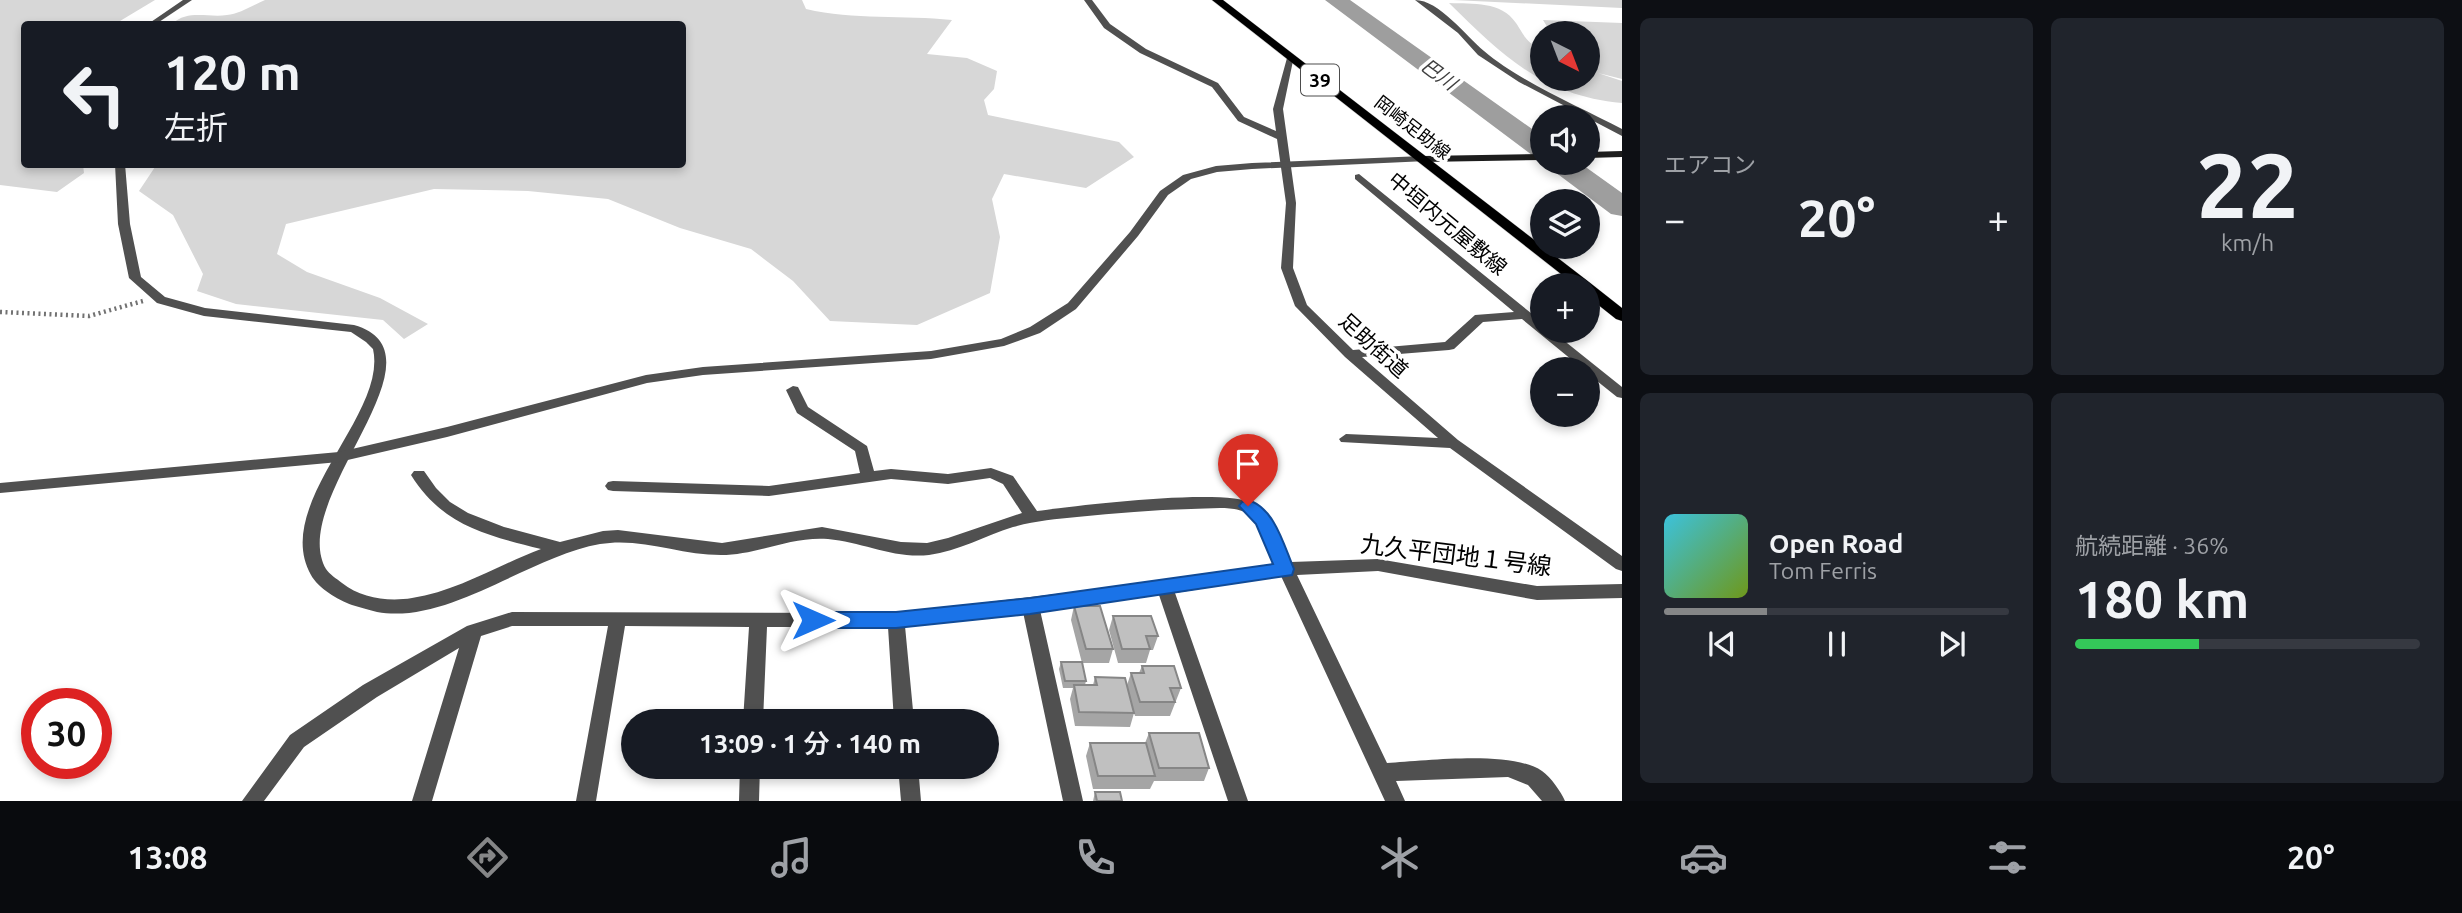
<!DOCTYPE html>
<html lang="ja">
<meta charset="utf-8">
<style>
:root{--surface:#171b24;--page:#20242c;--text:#f1f3f6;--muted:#9ea1a6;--line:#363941;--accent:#858687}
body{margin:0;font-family:Ubuntu,"Noto Sans JP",sans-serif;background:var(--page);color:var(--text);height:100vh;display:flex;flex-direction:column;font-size:26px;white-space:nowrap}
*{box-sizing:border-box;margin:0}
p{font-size:23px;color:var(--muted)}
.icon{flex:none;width:38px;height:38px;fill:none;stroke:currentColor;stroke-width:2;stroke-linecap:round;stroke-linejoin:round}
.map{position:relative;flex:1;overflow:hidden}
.panel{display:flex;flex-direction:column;gap:18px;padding:18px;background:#0d0f14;width:840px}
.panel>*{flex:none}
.banner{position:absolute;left:21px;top:21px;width:665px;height:147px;border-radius:7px;box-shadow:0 4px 10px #0003;background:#171b24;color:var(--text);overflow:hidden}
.needle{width:46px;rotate:138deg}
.buttons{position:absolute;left:1530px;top:21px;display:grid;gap:14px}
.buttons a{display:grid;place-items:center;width:70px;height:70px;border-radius:50%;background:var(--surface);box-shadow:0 4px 10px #0003;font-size:35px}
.speed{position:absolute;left:21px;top:688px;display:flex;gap:14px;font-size:35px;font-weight:700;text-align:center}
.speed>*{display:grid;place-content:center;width:91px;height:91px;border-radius:50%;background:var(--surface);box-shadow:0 4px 10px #0003;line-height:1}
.speed .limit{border:10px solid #d22;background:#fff;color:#111}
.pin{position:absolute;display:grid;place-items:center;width:60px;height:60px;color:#fff;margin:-72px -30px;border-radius:50% 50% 50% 0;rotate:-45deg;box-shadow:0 0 7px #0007}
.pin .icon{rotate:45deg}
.me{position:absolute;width:77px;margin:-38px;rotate:90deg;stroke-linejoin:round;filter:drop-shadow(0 0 5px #0008)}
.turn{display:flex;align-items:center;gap:24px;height:147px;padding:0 28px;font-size:32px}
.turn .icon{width:91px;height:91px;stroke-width:2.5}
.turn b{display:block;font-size:49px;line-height:60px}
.big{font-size:52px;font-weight:600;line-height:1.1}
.panel .widget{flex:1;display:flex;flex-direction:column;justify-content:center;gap:10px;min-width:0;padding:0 24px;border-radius:10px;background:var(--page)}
.panel .dial{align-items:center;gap:0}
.dial b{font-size:91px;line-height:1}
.song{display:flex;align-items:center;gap:21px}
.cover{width:84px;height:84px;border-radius:10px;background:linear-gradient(135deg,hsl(190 70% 55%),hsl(80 70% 35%))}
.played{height:7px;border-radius:4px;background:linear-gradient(90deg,var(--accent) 30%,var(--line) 30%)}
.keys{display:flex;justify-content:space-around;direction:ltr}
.heat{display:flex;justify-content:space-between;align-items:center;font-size:38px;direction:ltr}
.charge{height:10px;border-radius:5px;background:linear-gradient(90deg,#34c759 36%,var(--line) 0)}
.panel .tiles{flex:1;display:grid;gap:18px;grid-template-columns:repeat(2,1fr)}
.trip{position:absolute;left:621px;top:709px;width:378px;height:70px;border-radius:35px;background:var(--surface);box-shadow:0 4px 10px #0003;font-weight:600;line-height:70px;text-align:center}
.menu{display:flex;height:112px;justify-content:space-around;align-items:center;background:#090b0e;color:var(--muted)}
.menu .icon{width:49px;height:49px}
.menu .on{color:var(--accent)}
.menu b{font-size:32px;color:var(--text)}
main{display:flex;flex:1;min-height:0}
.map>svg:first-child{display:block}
.green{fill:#d7d7d7}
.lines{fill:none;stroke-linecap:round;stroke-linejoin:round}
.river{fill:#9e9e9e;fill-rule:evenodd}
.primary-casing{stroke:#dbdbdb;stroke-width:1}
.path{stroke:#727272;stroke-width:4.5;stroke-dasharray:2 3.5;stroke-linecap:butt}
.minor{fill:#505050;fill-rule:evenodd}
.tertiary{fill:#505050;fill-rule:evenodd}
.secondary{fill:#1d1d1d;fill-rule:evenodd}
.primary{fill:#000;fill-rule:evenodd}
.wall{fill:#a5a5a5}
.building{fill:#c0c0c0;stroke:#868686;stroke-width:2}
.route{fill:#1a73e8;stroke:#114b97;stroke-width:2}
.labels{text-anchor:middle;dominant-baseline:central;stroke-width:7;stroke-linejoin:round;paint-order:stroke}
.far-street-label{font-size:18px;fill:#000;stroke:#fff}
.far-water-label{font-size:19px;font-style:italic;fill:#3f3f3f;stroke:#fff}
.shield{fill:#fff;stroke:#4c4c4c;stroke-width:2}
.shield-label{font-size:19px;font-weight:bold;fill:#000}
.street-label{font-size:21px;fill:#000;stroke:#fff}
.near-street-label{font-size:24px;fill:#000;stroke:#fff}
</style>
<main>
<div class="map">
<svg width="1622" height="801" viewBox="0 0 1622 801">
<rect width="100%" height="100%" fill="#fff"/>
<path class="green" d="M0 0H155L115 24H24V164L83 165 84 173 57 192 0 185Z
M265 0H802L806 9C854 20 904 15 952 20L927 54 967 58 997 71 994 89 984 100 988 115 1119 142 1134 157 1086 188 1004 174 992 199 1000 237 990 293 917 325 830 321 793 281 751 249 680 228 608 199 528 191 434 189 286 224 277 254 307 272 380 298 428 324 404 339 383 320 236 304 197 291 203 274 173 215 139 191 157 164H682V24H172C188 9 208 18 227 15 239 14 253 5 265 0Z
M1453 0H1622V8Z
M1449 3C1473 4 1501 1 1516 23 1526 38 1525 41 1542 50V79H1587V70L1594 72 1587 68V33H1551L1543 20 1622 23V79L1598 73 1622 81V103C1543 96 1503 56 1449 3Z"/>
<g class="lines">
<path class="river" d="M1325 0H1350L1542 136V157L1532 155Z
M1547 163H1580L1622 193V216L1611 214 1551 169Z"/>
<g class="primary-casing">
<path id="primary" d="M1212 0H1223L1589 282 1622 308V321L1616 319 1587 296V285H1575Z"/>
</g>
<path class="path" d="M0 312 89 316 143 301"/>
<path class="minor" d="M183 0H192L156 24H148Z
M1084 0H1092L1110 24 1146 49 1218 83 1244 117 1276 131 1273 109 1287 58 1294 56 1283 109 1296 203 1293 268 1307 305 1353 350 1445 342 1475 315 1514 312 1355 179V175L1359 174 1542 322V331H1552L1622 387V398L1617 397 1587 373V369H1583L1522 319 1483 322 1454 349 1449 350 1362 357 1458 440 1622 556V571L1616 569 1450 448 1341 442 1339 439 1346 434 1438 438 1345 357 1295 306 1281 268 1286 203 1277 139 1238 121 1212 87 1140 53 1104 28Z
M1415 0C1439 0 1466 36 1484 51 1519 81 1580 107 1622 129V136L1519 82 1478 55 1458 33Z
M115 164H125L130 224 141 277 165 297 205 308 354 325C454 354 286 499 326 569 329 574 337 579 342 583 361 598 388 602 412 598 458 591 498 565 541 549 486 535 443 526 411 475L414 471H424L436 488 450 502 468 513 504 527 560 542 603 531 618 530 722 543 822 527 901 542 927 543 948 538 1022 513 1003 484 990 478 948 484 891 479 769 496 613 491 608 490 605 486 608 482 613 481 769 486 860 473 855 451 797 413 786 390 793 386 798 387 808 407 867 446 874 471 891 469 948 474 991 468 1013 476 1037 511C1076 506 1225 487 1255 504 1274 514 1282 544 1291 562L1378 559 1537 586 1622 584V598L1537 600 1378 571 1297 575 1387 763C1426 761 1511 750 1542 771 1551 777 1561 792 1565 801H1542L1528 785 1508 777 1396 781 1405 801H1385L1281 576 1175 593 1248 801H1228L1159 595 1040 610 1083 801H1063L1023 612 905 626 914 721H894L888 627H767L763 721H743L749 627 625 626 596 801H576L608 626H512L481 636 432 801H412L459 648 377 697 304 747 264 801H242L290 735 363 685 467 626 512 612 896 613 1165 581 1275 564C1268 548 1260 518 1242 511 1228 506 1207 509 1191 509 1153 510 1115 513 1077 517 1056 519 1034 521 1013 527 985 536 958 551 929 555 894 559 862 542 828 539 791 536 757 555 721 555 680 555 641 537 600 544 530 556 448 625 377 612 368 610 360 607 352 605 338 600 318 588 311 575 271 504 388 415 373 349L366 342 351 332 204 316 157 303 129 278 118 224Z
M740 766H760L759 801H739Z
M898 766H918L921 801H901Z"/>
<path class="tertiary" d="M1423 156 1428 159 1427 161 1252 169 1217 172 1191 179 1168 195 1138 236 1076 309 1040 333 1004 346 931 359 703 375 647 383 447 437 339 462 0 493V483L339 452 447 427 646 375 703 367 931 351 1001 339 1030 327 1068 303 1130 232 1160 191 1183 175 1216 166 1252 163Z"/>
<path class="secondary" d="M1622 151V157L1587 158V152Z
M1542 154V160L1423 162 1418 159 1423 156Z"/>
<use href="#primary" class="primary"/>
</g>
<path class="wall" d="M1074 606 1113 649 1109 663H1082L1071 620Z
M1113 616 1158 636 1153 650H1150L1146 663H1118L1109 630Z
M1061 662 1086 681 1085 685H1093L1095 677 1127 685 1131 673H1139L1142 666 1181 688 1170 716H1135L1133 710 1134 713 1130 727 1075 726 1070 699 1073 688H1063L1059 669Z
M1149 733 1209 768 1204 781H1154L1150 789H1093L1086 756 1090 743H1145Z
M1095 792 1122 801H1093Z"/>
<path class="building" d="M1074 606H1100L1113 649H1086Z
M1113 616H1151L1158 636H1146L1150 649H1122Z
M1061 662H1082L1086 681H1065Z
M1142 666H1174L1181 688H1170L1175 702H1140L1131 673H1144Z
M1095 677 1125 678 1134 713 1079 712 1074 685H1097Z
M1149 733H1199L1209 768H1159Z
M1090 743H1146L1155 776H1098Z
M1095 792H1120L1122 801H1097Z"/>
<path class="route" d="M1248 500C1275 508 1284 546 1294 569L1292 575 1030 614 896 628H813L806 626 803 620 806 615 813 612H896L1030 598 1273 564 1256 524 1239 506 1242 502Z"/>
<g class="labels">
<g class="far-street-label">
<text transform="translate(1413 127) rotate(38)">岡崎足助線</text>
</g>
<g class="far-water-label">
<text transform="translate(1439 74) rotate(36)">巴川</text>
</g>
<rect class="shield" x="1301" y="64.5" width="38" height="31" rx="5"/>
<g class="shield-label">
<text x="1320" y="80">39</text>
</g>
<g class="street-label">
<text transform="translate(1448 223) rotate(40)">中垣内元屋敷線</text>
<text transform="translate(1374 345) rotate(42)">足助街道</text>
</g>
<g class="near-street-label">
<text transform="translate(1456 555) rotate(7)">九久平団地１号線</text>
</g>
</g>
</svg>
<div class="buttons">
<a><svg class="needle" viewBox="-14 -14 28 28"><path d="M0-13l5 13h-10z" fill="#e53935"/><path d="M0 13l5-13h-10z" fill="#9ea1a6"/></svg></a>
<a><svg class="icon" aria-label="sound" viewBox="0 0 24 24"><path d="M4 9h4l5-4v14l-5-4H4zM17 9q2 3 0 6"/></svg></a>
<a><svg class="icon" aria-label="layers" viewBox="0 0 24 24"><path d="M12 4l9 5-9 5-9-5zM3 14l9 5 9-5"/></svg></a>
<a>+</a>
<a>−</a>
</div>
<div class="speed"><div class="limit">30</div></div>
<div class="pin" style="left:1248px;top:506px;background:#d93025"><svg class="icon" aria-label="arrive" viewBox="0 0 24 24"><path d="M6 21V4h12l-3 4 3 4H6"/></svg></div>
<svg class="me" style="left:813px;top:620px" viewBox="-20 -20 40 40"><path d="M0-17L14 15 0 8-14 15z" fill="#1a73e8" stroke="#fff" stroke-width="4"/></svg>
<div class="trip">13:09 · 1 分 · 140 m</div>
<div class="banner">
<div class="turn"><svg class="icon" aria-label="left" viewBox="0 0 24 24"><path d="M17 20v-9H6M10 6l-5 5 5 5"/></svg><div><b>120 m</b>左折</div></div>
</div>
</div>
<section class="panel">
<div class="tiles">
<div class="widget"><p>エアコン</p>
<div class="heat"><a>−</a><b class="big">20°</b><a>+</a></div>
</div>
<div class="widget dial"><b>22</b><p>km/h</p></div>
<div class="widget">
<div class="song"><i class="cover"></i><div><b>Open Road</b><p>Tom Ferris</p></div></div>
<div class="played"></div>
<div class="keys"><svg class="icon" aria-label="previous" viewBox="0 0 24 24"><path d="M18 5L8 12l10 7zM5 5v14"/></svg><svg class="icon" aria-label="pause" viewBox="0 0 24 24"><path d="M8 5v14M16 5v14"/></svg><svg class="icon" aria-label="next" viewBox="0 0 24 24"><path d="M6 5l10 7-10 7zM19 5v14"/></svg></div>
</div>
<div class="widget"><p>航続距離 · 36%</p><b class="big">180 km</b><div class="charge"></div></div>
</div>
</section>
</main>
<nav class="menu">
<b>13:08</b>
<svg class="icon on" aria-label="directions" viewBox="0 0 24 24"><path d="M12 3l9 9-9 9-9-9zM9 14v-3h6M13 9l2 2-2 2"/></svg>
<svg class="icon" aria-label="music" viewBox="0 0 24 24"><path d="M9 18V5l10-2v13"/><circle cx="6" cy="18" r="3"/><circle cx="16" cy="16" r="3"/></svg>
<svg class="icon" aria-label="phone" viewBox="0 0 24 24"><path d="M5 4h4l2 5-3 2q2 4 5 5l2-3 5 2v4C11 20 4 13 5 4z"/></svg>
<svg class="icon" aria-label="climate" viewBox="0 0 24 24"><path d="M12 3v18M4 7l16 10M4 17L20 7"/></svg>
<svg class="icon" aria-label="car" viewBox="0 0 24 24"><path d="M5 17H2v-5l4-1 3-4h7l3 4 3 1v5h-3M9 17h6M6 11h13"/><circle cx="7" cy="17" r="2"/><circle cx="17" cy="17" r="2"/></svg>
<svg class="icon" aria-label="filters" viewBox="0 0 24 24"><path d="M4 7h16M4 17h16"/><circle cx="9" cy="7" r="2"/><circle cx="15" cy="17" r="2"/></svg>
<b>20°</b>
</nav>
